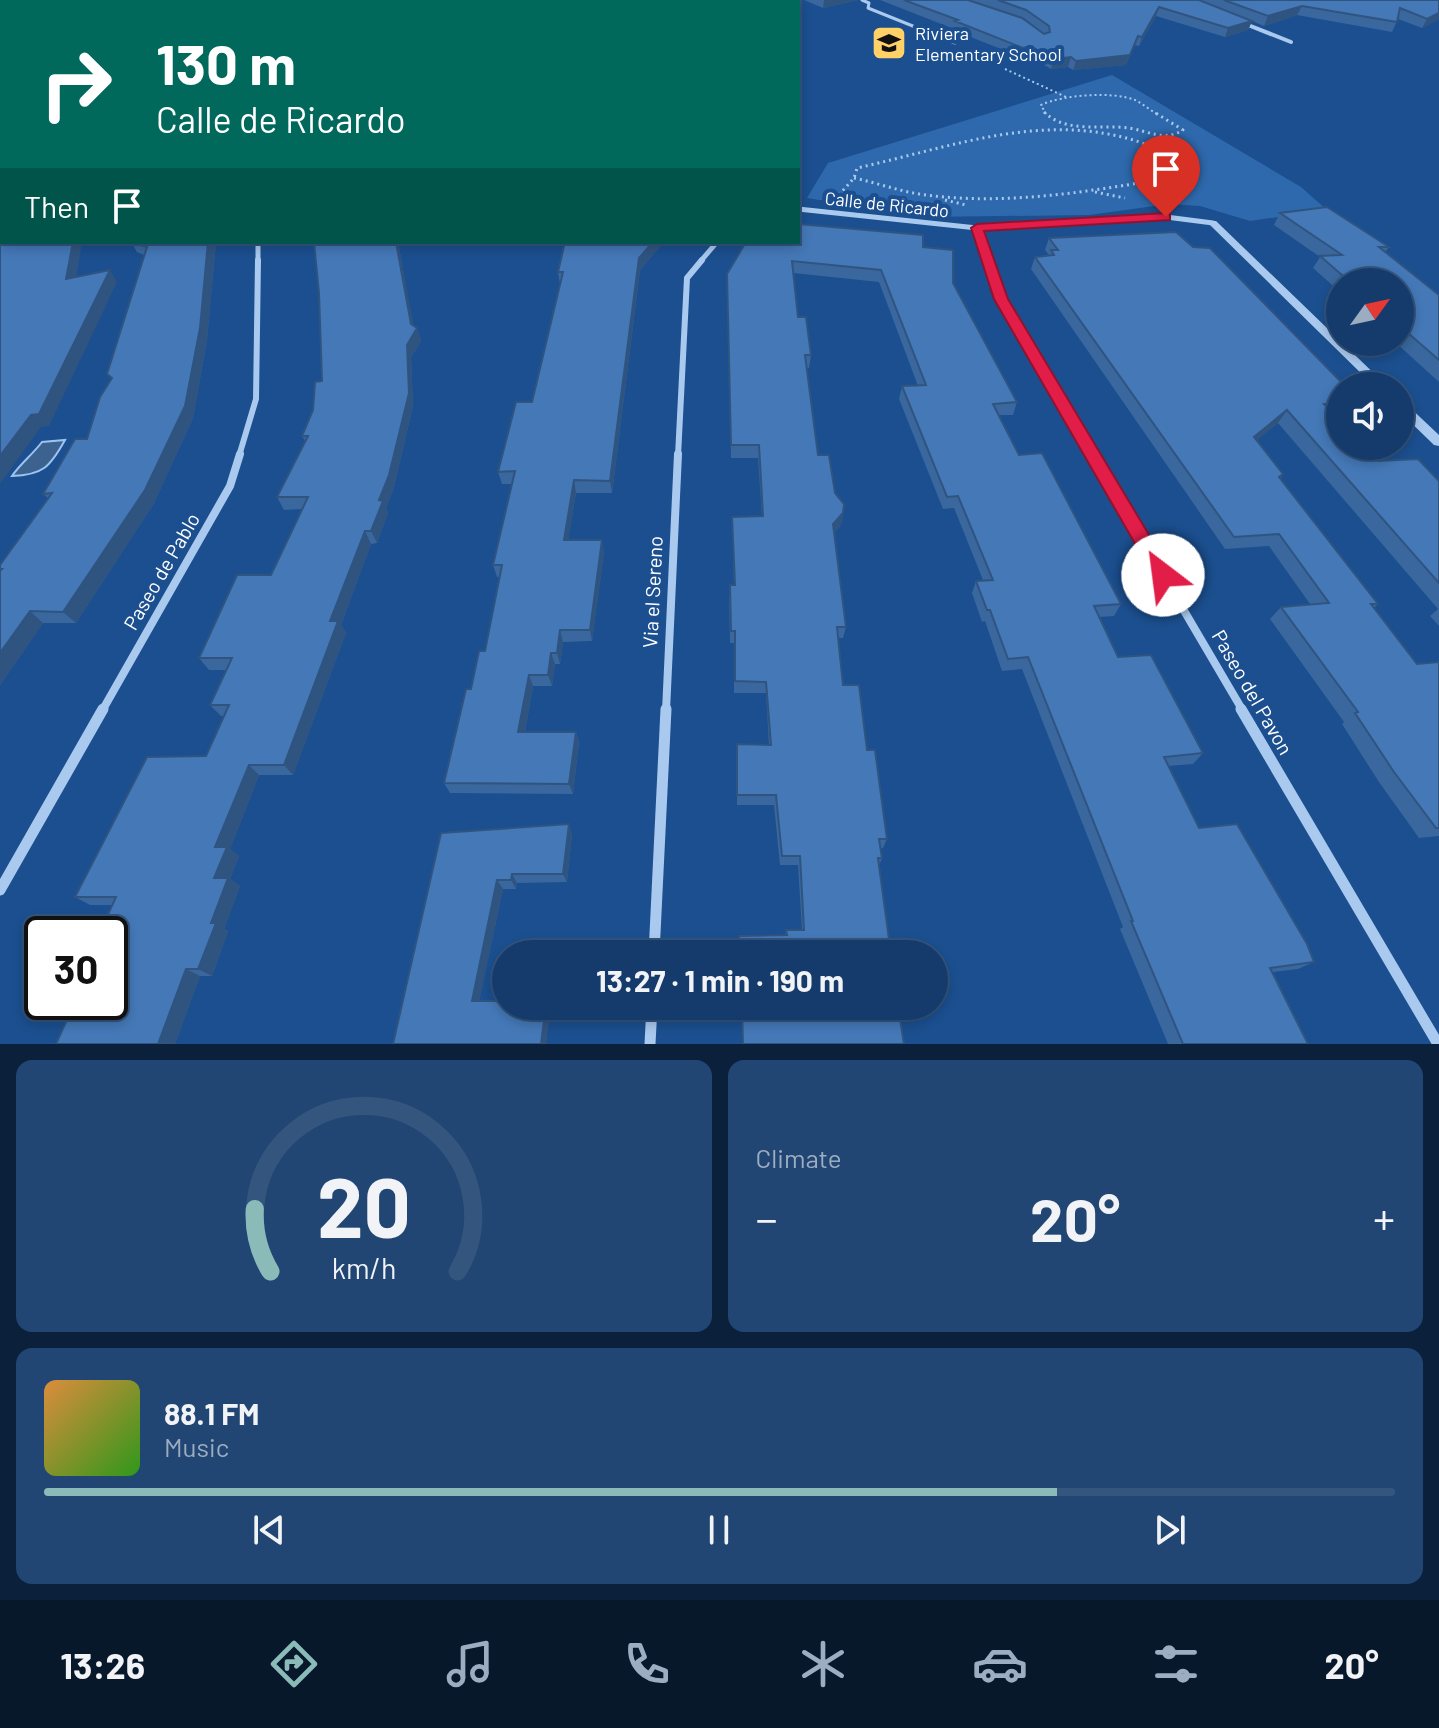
<!DOCTYPE html>
<meta charset="utf-8">
<style>
:root{--surface:#143b6b;--page:#214673;--text:#f1f3f6;--muted:#9dadc1;--line:#33557e;--accent:#8bbbb9}
body{margin:0;font-family:Barlow,sans-serif;background:var(--page);color:var(--text);height:100vh;display:flex;flex-direction:column;font-size:30px;white-space:nowrap}
*{box-sizing:border-box;margin:0}
p{font-size:26px;color:var(--muted)}
.icon{flex:none;width:44px;height:44px;fill:none;stroke:currentColor;stroke-width:2;stroke-linecap:round;stroke-linejoin:round}
.map{position:relative;height:1044px;overflow:hidden}
.panel{display:flex;flex-direction:column;gap:16px;padding:16px;background:#0b203b;flex:1}
.panel>*{flex:none}
.guide{position:absolute;left:0px;top:0px;width:800px;height:244px;box-shadow:0 4px 12px #0003,0 0 0 2px var(--line);background:#00695c;color:#fff;overflow:hidden}
.needle{width:52px;rotate:57deg}
.buttons{position:absolute;left:1326px;top:268px;display:grid;gap:16px}
.buttons a{display:grid;place-items:center;width:88px;height:88px;border-radius:50%;background:var(--surface);box-shadow:0 4px 12px #0003,0 0 0 2px var(--line);font-size:40px}
.speed{position:absolute;left:24px;top:916px;display:flex;gap:16px;font-size:40px;font-weight:700;text-align:center}
.speed>*{display:grid;place-content:center;width:104px;height:104px;border-radius:50%;background:var(--surface);box-shadow:0 4px 12px #0003,0 0 0 2px var(--line);line-height:1}
.speed .limit{border:4px solid #111;border-radius:12px;background:#fff;color:#111}
.pin{position:absolute;display:grid;place-items:center;width:68px;height:68px;color:#fff;margin:-82px -34px;border-radius:50% 50% 50% 0;rotate:-45deg;box-shadow:0 0 8px #0007}
.pin .icon{rotate:45deg}
.me{position:absolute;width:88px;margin:-44px;rotate:330deg;stroke-linejoin:round;filter:drop-shadow(0 0 6px #0008)}
.turn{display:flex;align-items:center;gap:28px;height:168px;padding:0 24px;font-size:36px}
.turn .icon{width:104px;height:104px;stroke-width:2.5}
.turn b{display:block;font-size:56px;line-height:68px}
.then{display:flex;align-items:center;height:76px;padding:0 24px;background:#0003;gap:16px;font-size:30px}
.big{font-size:60px;font-weight:700;line-height:1.1}
.panel .tile{flex:1;display:flex;flex-direction:column;justify-content:center;gap:12px;min-width:0;padding:0 28px;border-radius:16px;background:var(--page)}
.panel .dial{align-items:center;gap:0}
.dial svg{height:208px;overflow:visible;fill:none;stroke:var(--line);stroke-width:7;stroke-linecap:round;text-anchor:middle}
.dial text{fill:var(--text);stroke:none}
.song{display:flex;align-items:center;gap:24px}
.cover{width:96px;height:96px;border-radius:12px;background:linear-gradient(135deg,hsl(30 70% 55%),hsl(110 70% 35%))}
.played{height:8px;border-radius:4px;background:linear-gradient(90deg,var(--accent) 75%,var(--line) 75%)}
.keys{display:flex;justify-content:space-around;direction:ltr}
.heat{display:flex;justify-content:space-between;align-items:center;font-size:44px;direction:ltr}
.panel .tiles{flex:1;display:grid;gap:16px;grid-template-columns:1fr 1fr}
.tile:last-child{grid-column:span 2}
.trip{position:absolute;left:492px;top:940px;width:456px;height:80px;border-radius:40px;background:var(--surface);box-shadow:0 4px 12px #0003,0 0 0 2px var(--line);font-weight:700;line-height:80px;text-align:center}
.tabs{display:flex;height:128px;justify-content:space-around;align-items:center;background:#08182b;color:var(--muted)}
.tabs .icon{width:56px;height:56px}
.tabs .current{color:var(--accent)}
.tabs b{font-size:36px;color:var(--text)}
.map>svg:first-child{display:block}
.green{fill:#2e69ad}
.water{fill:#3c6290;stroke:#9cc4f0;stroke-width:2}
.lines{fill:none;stroke-linecap:round;stroke-linejoin:round}
.path-far1{stroke:#a9c9ee;stroke-width:2;stroke-dasharray:2 3;stroke-linecap:butt}
.path{stroke:#a9c9ee;stroke-width:3;stroke-dasharray:2 4;stroke-linecap:butt}
.service{stroke:#a9c9ee;stroke-width:3}
.minor-far4{stroke:#a9c9ee;stroke-width:4}
.minor-far3{stroke:#a9c9ee;stroke-width:5}
.minor-far2{stroke:#a9c9ee;stroke-width:6}
.minor-far1{stroke:#a9c9ee;stroke-width:8}
.minor{stroke:#a9c9ee;stroke-width:11}
.tertiary{fill:#a9c9ee;fill-rule:evenodd}
.wall{fill:#3a679d}
.shaded-wall{fill:#305480}
.building{fill:#4478b7;stroke:#305480;stroke-width:2}
.route{fill:#e11d48;stroke:#92132f;stroke-width:2}
.labels{text-anchor:middle;dominant-baseline:central;stroke-width:8;stroke-linejoin:round;paint-order:stroke}
.far-poi-label{font-size:18px;fill:#fff;stroke:#1b4f8f;text-anchor:start}
.far-street-label{font-size:18px;fill:#fff;stroke:#1b4f8f}
.street-label{font-size:20px;fill:#fff;stroke:#1b4f8f}
</style>
<div class="map">
<svg width="1439" height="1044" viewBox="0 0 1439 1044">
<rect width="100%" height="100%" fill="#1b4f8f"/>
<path class="green" d="M1112 75 1301 187 1327 210 1250 221 1200 206 1169 204 1089 215 926 217 807 198 828 163Z"/>
<path class="water" d="M65 440C50 467 43 475 12 476 21 463 32 455 42 442Z"/>
<g class="lines">
<path class="path-far1" d="M1005 69 1066 97
M1046 114 1041 105C1062 95 1113 91 1135 100 1143 104 1150 110 1157 114"/>
<path class="path" d="M1044 112C1067 134 1101 124 1129 128 1149 131 1164 142 1183 130L1154 112
M854 178C878 183 901 192 926 195 1003 205 1080 193 1157 180
M1095 192 1125 198
M839 195 854 178 857 168C948 148 1036 113 1130 139 1147 144 1165 151 1177 166L1173 175 1157 180 1155 199
M945 200 966 205"/>
<path class="service" d="M862 0 869 3 868 8 955 43"/>
<path class="minor-far4" d="M1243 23 1291 42"/>
<path class="minor-far3" d="M798 209 977 228 1166 217 1213 223
M977 228 988 262
M258 262V242
M700 262 717 242"/>
<path class="minor-far2" d="M988 260 1001 299 1093 456
M239 456 256 399 258 260
M678 456 687 278 702 260"/>
<path class="minor-far1" d="M1092 454 1243 711
M102 711 230 486 240 454
M666 711 678 454"/>
<path class="minor" d="M1241 709 1438 1044
M0 890 103 709
M654 954 666 709
M650 1044 652 1006"/>
<path class="tertiary" d="M1210 221H1216L1387 386H1374L1210 225Z
M1400 401 1404 402 1439 435V446L1434 445 1400 412Z"/>
</g>
<path class="wall" d="M804 0H858L823 8Z
M880 0H968L1044 34 1024 18 970 0H1439V19L1422 28 1398 19 1392 32 1297 15 1264 26 1252 21 1248 30 1225 37 1156 16 1139 46 1134 45 1126 65 1073 70 1068 67 1051 69 1028 56 1021 57 953 30 954 29Z
M1280 213 1389 247 1385 252 1439 295V382L1395 342H1400V282H1340V292L1313 268 1320 257 1274 225Z
M1049 238 1340 386V415H1334L1378 461 1439 481V626L1430 616 1438 609 1278 423 1257 440 1283 474 1280 479 1378 604 1374 608 1417 664 1439 662V836L1419 838 1379 782 1342 724 1344 722 1270 619 1281 607 1310 604 1269 546 1225 549 1031 269 1035 257 1049 255 1045 250Z
M131 242H216L207 340 193 418 154 503 76 623H43L0 685V565L48 498 43 494 87 439 111 379 107 374 144 255 137 252Z
M398 242 413 326 417 328 421 341 411 357 413 406 394 487 386 509 388 513 377 543 371 544 341 625 346 633 293 775H259L230 849 239 856 230 879 240 886 224 929 228 931 212 976H200L175 1044H56L110 1002 112 905H90L75 897 206 756 224 716H221L210 705 227 670H209L199 658 271 575 302 509 284 510 277 497 305 441 302 436 313 410 322 381Z
M565 242H664L640 270 612 493H576L568 540 604 552 592 641 563 642 560 664H555L552 686H533L525 732H576L579 742 573 794 450 793 444 783 471 689 485 651 499 577H497L493 565 512 484H502L498 472 532 402 560 284 558 272Z
M746 242 923 247 953 283 1017 402 1013 415H999L1019 455 1121 604 1114 616 1099 617 1118 657 1203 753 1193 764 1168 766 1199 828 1314 962 1298 969 1273 972 1308 1044H1168L1120 929 1123 927 1022 669 1002 671 985 621 982 622 972 593 976 581 983 580 954 508 943 509 899 399 902 386H918L879 282 793 273 798 317 811 355 809 368H807L818 455 843 513 841 525 834 533 846 627 843 638H838L843 685 867 750 887 839 883 848H880L882 858 879 866 891 954H739V936L785 935 786 930H802L798 865H780L774 805H737V744L769 745 766 693H734V643H730L729 597 734 585 732 517 762 516 758 458H731L727 274Z
M441 833 572 834 567 882 517 883 516 889H503L479 1001 506 1006H550L546 1044H393Z"/>
<path class="shaded-wall" d="M824 0H858L823 8Z
M1302 6 1297 15 1264 26 1268 16Z
M1159 7 1156 16 1139 46 1142 37Z
M1439 13V19L1422 28 1427 19Z
M1252 21 1248 30 1225 37 1228 28Z
M1138 36 1126 65 1073 70 1076 61Z
M1030 46 1028 56 1021 57 1023 48Z
M1071 57 1068 67 1051 69 1054 59Z
M73 242H82L74 291 66 279Z
M208 242H216L207 340 193 418 154 503 76 623 63 612Z
M396 242H398L415 332 417 328 421 341 411 357 413 406 394 487 386 509 388 513 377 543 371 531 379 500 411 324Z
M653 242H664L640 270 612 493 610 481 639 258Z
M110 270 117 282 49 426 41 427 0 484V456Z
M1287 410 1278 423 1246 450 1254 437Z
M574 480 576 493 566 552 564 540Z
M843 513 841 525 831 536 833 524Z
M365 531 371 544 341 625 346 633 293 775 284 765 330 621Z
M602 540 604 552 592 641 590 630Z
M30 611 43 623 0 685V653Z
M560 630 563 642 560 664 557 653Z
M551 653 555 664 552 686 548 675Z
M529 675 533 686 523 743 518 732Z
M576 732 579 742 573 794 569 784Z
M249 765 259 775 230 849 239 856 230 879 240 886 224 929 228 931 212 976 198 969 211 923 215 847Z
M569 824 572 834 567 882 563 874Z
M512 874 517 883 516 889 511 880Z
M497 880 503 889 478 1007 472 1001Z
M186 969 200 976 175 1044H158Z
M546 1006 551 1007 546 1044H541Z"/>
<path class="building" d="M0 0H203L205 2H2V151L0 140Z
M265 0H343V2H267Z
M366 0H674L678 2H368Z
M904 0H968L1022 18 1044 34 1050 32 1049 26 1026 10 998 0H1199L1252 21 1228 28 1159 7 1142 37 1138 36 1130 55 1076 61 1071 57 1054 59 1030 46 1023 48 955 21 958 20Z
M1224 0H1439V13L1427 19 1400 8 1397 22 1302 6 1268 16Z
M1327 207 1389 247H1379L1439 295V360L1400 326V282H1350L1320 256 1342 255 1280 213Z
M798 224 923 235V247L953 250V283L1017 402 993 404 1019 455 1042 453 1121 604 1094 606 1118 657 1151 655 1203 753 1164 757 1199 828 1237 824 1307 944 1314 962 1270 968 1308 1044H1183L1131 921H1133L1028 657 1008 659 990 610H987L976 581 993 580 958 496 947 497 902 386 926 385 881 270 792 261 798 317H806L811 355H805L818 455H829L835 493 844 504 843 513 833 524 846 627H837L843 685H859L867 750H875L887 839H879L882 858H878L891 954H740L739 936 787 935 786 930H804L800 856H782L776 795H737V744L771 745 766 682 735 681V631H731L730 585H735L732 517 763 516 759 445H731L727 274 746 242H798Z
M2 225V242H73L66 279 110 270 39 414 31 415 0 456V234Z
M1176 232 1193 247 1210 248 1345 386H1340V403L1324 404 1340 421V446H1363L1378 461 1418 459 1439 481V583L1287 410 1254 437 1283 474 1279 477 1378 604H1371L1417 664 1439 662V828H1436L1394 772 1355 713 1358 712 1281 607 1329 603 1279 534 1234 537 1035 257 1054 255 1051 250H1058L1049 238Z
M133 242H208L200 328 185 406 145 490 63 612 30 611 0 653V571L2 569H0V565L52 493 43 494 75 439H87L100 397 112 378 107 374 147 247Z
M314 242H396L411 324 417 328 407 345 409 393 389 475 379 500 383 501 371 531H365L330 621H338L284 765H249L215 847H227L214 878H228L211 923H216L198 969H186L158 1044H56L75 1002H110V934H99L116 897H75L147 757 206 756 229 705H210L232 658H199L237 575H271L308 497H277L308 436H302L313 410 315 382 322 381 319 293Z
M565 242H653L639 258 610 481 574 480 564 540H602L590 630H560L557 653H551L548 675H529L518 732H576L569 784 444 783 466 689H471L479 651H485L502 565H493L515 471 498 472 516 402H532L563 272H558Z
M569 824 563 874H512L511 880H497L472 1001H506V1006H546L541 1044H393L441 833Z
M742 1006H898L904 1044H743Z"/>
<path class="route" d="M1166 213 1170 214V220L984 231 1008 299 1173 575 1170 580H1156L994 299 971 228 977 224Z"/>
<defs>
<g id="school-square" transform="scale(1.8)"><rect x="-9" y="-9" width="18" height="18" rx="4" fill="#ffd166" stroke="#1b4f8f"/><path d="M0-5L7-2L0 1L-7-2ZM-4 1L0 2.5L4 1V4Q0 6-4 4Z" fill="#111"/></g>
</defs>
<g fill-rule="evenodd">
<use href="#school-square" x="889" y="43"/>
</g>
<g class="labels">
<g class="far-poi-label">
<text x="915" y="33">Riviera<tspan x="915" dy="21">Elementary School</tspan></text>
</g>
<g class="far-street-label">
<text transform="translate(887 204) rotate(6)">Calle de Ricardo</text>
</g>
<g class="street-label">
<text transform="translate(161 571) rotate(-60)">Paseo de Pablo</text>
<text transform="translate(652 592) rotate(-87)">Via el Sereno</text>
<text transform="translate(1253 692) rotate(60)">Paseo del Pavon</text>
</g>
</g>
</svg>
<div class="buttons">
<a><svg class="needle" viewBox="-14 -14 28 28"><path d="M0-13l5 13h-10z" fill="#e53935"/><path d="M0 13l5-13h-10z" fill="#9dadc1"/></svg></a>
<a><svg class="icon" aria-label="sound" viewBox="0 0 24 24"><path d="M4 9h4l5-4v14l-5-4H4zM17 9q2 3 0 6"/></svg></a>
</div>
<div class="speed"><div class="limit">30</div></div>
<div class="pin" style="left:1166px;top:217px;background:#d93025"><svg class="icon" aria-label="arrive" viewBox="0 0 24 24"><path d="M6 21V4h12l-3 4 3 4H6"/></svg></div>
<svg class="me" style="left:1163px;top:575px" viewBox="-20 -20 40 40"><circle r="19" fill="#fff"/><path d="M0-13L10 11 0 6-10 11z" fill="#e11d48"/></svg>
<div class="trip">13:27 · 1 min · 190 m</div>
<div class="guide">
<div class="turn"><svg class="icon" aria-label="right" viewBox="0 0 24 24"><path d="M7 20v-9h11M14 6l5 5-5 5"/></svg><div><b>130 m</b>Calle de Ricardo</div></div>
<div class="then">Then<svg class="icon" aria-label="arrive" viewBox="0 0 24 24"><path d="M6 21V4h12l-3 4 3 4H6"/></svg></div>
</div>
</div>
<section class="panel">
<div class="tiles">
<div class="tile dial"><svg viewBox="0 0 100 80">
<path d="M14 69A42 42 0 1 1 86 69"/>
<path d="M14 69A42 42 0 0 1 8 45" stroke="#8bbbb9"/>
<text x="50" y="56" font-size="32" font-weight="700">20</text>
<text x="50" y="72" font-size="11">km/h</text>
</svg></div>
<div class="tile"><p>Climate</p>
<div class="heat"><a>−</a><b class="big">20°</b><a>+</a></div>
</div>
<div class="tile">
<div class="song"><i class="cover"></i><div><b>88.1 FM</b><p>Music</p></div></div>
<div class="played"></div>
<div class="keys"><svg class="icon" aria-label="previous" viewBox="0 0 24 24"><path d="M18 5L8 12l10 7zM5 5v14"/></svg><svg class="icon" aria-label="pause" viewBox="0 0 24 24"><path d="M8 5v14M16 5v14"/></svg><svg class="icon" aria-label="next" viewBox="0 0 24 24"><path d="M6 5l10 7-10 7zM19 5v14"/></svg></div>
</div>
</div>
</section>
<nav class="tabs">
<b>13:26</b>
<svg class="icon current" aria-label="directions" viewBox="0 0 24 24"><path d="M12 3l9 9-9 9-9-9zM9 14v-3h6M13 9l2 2-2 2"/></svg>
<svg class="icon" aria-label="music" viewBox="0 0 24 24"><path d="M9 18V5l10-2v13"/><circle cx="6" cy="18" r="3"/><circle cx="16" cy="16" r="3"/></svg>
<svg class="icon" aria-label="phone" viewBox="0 0 24 24"><path d="M5 4h4l2 5-3 2q2 4 5 5l2-3 5 2v4C11 20 4 13 5 4z"/></svg>
<svg class="icon" aria-label="climate" viewBox="0 0 24 24"><path d="M12 3v18M4 7l16 10M4 17L20 7"/></svg>
<svg class="icon" aria-label="car" viewBox="0 0 24 24"><path d="M5 17H2v-5l4-1 3-4h7l3 4 3 1v5h-3M9 17h6M6 11h13"/><circle cx="7" cy="17" r="2"/><circle cx="17" cy="17" r="2"/></svg>
<svg class="icon" aria-label="filters" viewBox="0 0 24 24"><path d="M4 7h16M4 17h16"/><circle cx="9" cy="7" r="2"/><circle cx="15" cy="17" r="2"/></svg>
<b>20°</b>
</nav>
